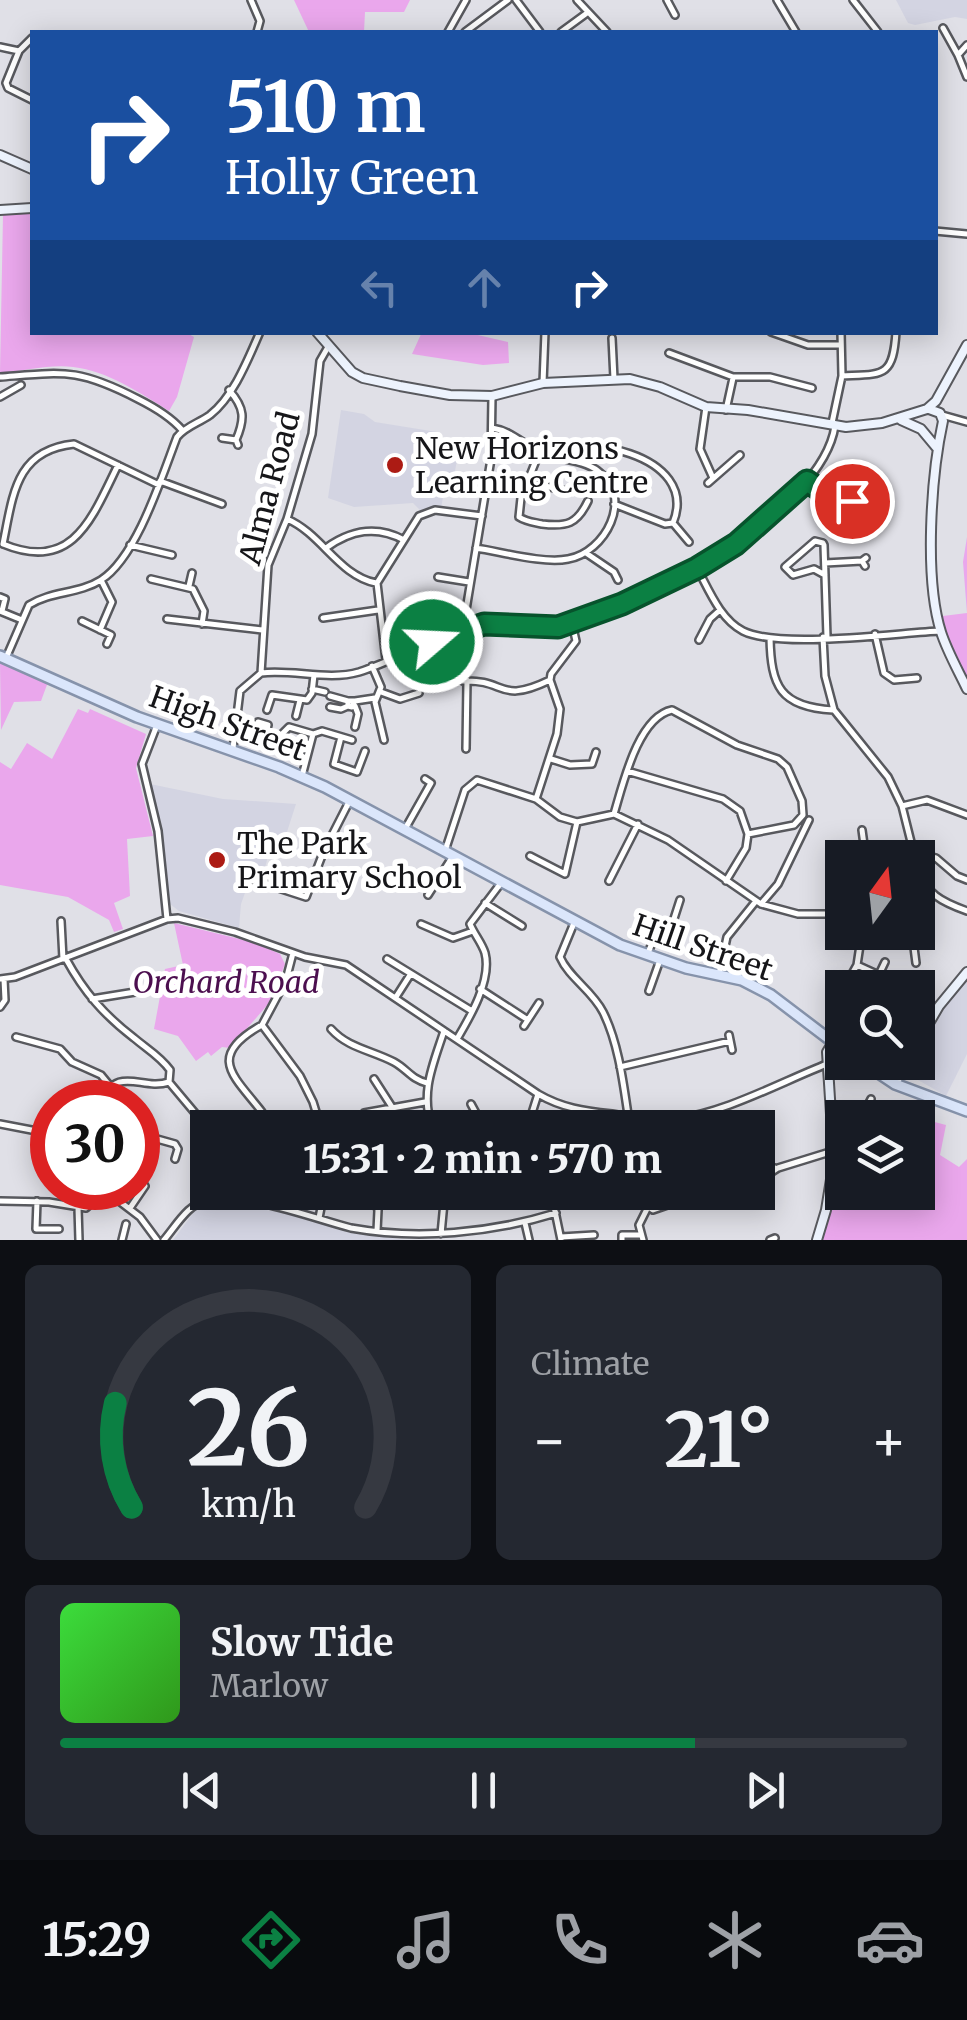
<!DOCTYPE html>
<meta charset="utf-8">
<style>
:root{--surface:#171b24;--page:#242831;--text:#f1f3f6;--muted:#9ea1a6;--line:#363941;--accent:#0b8043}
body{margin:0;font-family:Merriweather,serif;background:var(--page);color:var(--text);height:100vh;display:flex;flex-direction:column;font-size:38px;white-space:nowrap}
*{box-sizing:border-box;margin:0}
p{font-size:32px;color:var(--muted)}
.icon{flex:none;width:55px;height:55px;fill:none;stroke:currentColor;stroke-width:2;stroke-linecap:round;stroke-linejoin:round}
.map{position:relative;height:1240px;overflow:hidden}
.side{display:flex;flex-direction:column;gap:25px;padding:25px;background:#0d0f14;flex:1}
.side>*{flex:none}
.top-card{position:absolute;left:30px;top:30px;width:908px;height:305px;border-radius:0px;box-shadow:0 5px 25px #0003;background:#1a4fa0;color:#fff;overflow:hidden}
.needle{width:65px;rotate:15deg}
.controls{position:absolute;left:825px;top:840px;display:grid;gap:20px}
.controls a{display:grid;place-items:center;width:110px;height:110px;border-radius:0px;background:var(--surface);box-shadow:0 5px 25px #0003;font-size:50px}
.speed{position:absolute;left:30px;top:1080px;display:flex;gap:20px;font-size:50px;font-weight:700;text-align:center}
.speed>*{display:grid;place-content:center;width:130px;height:130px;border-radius:50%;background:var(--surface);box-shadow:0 5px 25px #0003;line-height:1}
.speed .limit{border:15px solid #d22;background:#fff;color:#111}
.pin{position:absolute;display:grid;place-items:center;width:85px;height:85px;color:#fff;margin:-42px;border:5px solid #fff;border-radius:50%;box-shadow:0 2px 10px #0007}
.me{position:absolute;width:110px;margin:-55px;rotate:71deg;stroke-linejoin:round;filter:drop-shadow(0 0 8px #0008)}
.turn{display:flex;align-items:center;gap:35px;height:210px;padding:0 30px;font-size:45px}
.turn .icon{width:130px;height:130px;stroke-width:2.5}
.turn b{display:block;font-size:70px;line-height:85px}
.lanes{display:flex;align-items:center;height:95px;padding:0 30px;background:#0003;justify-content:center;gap:50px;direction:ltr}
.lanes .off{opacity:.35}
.big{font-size:75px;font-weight:800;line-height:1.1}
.side .widget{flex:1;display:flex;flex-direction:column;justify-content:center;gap:15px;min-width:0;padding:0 35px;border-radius:15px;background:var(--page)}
.side .dial{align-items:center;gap:0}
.dial svg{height:260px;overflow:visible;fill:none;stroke:var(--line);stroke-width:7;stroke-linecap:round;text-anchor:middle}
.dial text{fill:var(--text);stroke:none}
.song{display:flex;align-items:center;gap:30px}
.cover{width:120px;height:120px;border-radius:15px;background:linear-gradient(135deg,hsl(120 70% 55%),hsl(110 70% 35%))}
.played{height:10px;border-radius:5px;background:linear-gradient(90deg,var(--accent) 75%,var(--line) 75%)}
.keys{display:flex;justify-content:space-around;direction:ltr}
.heat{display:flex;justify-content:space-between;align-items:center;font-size:55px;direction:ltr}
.side .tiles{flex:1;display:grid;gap:25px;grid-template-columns:1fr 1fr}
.widget:last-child{grid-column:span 2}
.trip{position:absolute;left:190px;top:1110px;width:585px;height:100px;border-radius:0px;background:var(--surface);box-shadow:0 5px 25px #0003;font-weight:800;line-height:100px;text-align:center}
.menu{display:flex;height:160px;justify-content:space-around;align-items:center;background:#090b0e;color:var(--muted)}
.menu .icon{width:70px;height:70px}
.menu .current{color:var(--accent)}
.menu b{font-size:45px;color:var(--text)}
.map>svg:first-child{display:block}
.built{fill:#d3d4e2}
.green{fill:#eaa7ec}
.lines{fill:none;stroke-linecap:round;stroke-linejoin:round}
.street-casing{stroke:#58595e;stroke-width:10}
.secondary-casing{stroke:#58595e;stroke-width:12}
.primary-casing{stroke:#8693ab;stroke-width:14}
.street{stroke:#fff;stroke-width:5}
.secondary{stroke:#edf3fd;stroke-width:8}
.primary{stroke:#dbe6fb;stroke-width:9}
.route-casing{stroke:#07532c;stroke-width:25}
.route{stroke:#0b8043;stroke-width:18}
.poi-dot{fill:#ac1b14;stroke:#fff;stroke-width:4}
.labels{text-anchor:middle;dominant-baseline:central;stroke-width:10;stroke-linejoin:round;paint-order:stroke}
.poi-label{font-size:30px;fill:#161619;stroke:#fff;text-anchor:start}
.street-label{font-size:30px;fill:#161619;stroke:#fff}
.park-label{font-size:30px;font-style:italic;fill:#4c0f4f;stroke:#fff}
</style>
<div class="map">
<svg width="967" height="1240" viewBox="0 0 967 1240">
<rect width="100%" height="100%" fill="#e0e0e7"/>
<path class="built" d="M896 0H967V19L955 17 915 25 908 23Z
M341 410 364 414 375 422 437 432 434 442 459 449 453 482 446 481 441 508 421 511 413 503 354 507 328 498Z
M150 784 223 799 296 804 286 835 270 848 265 868 255 865 241 904 239 928 179 911 170 904 161 822Z
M967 981V1054L946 1096 906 1073 912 1063 918 1062V1053L929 1032 960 984Z
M218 1204 282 1212 351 1232 405 1240H173L194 1212 201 1207Z"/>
<path class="green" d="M294 0H410L404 12H365L364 32H309Z
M32 213V332H185L194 337 177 397 169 411C140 393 108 371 73 367 51 364 23 371 0 373L3 215Z
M422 332 469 333 508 342 509 363 483 365 412 354Z
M967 537V677L945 632 943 616 967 613 963 562Z
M0 663 48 682 41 701 14 702 1 730Z
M78 709 88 713 90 709 146 734 136 768 153 836 127 839 130 896 114 903 123 929 114 932 109 920 68 897 0 885V762L11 769 27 743 52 759Z
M174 923 256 943 280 954 285 964 270 1002 230 1048 222 1047 211 1056 208 1052 196 1061 178 1036 154 1029 165 969 183 965Z
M893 1111 946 1125 940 1155 959 1167 967 1159V1240H823L836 1171 842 1166V1192H918V1118L890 1117Z"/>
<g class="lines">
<g class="street-casing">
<path id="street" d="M251 0 260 21 257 32
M516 0 540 32
M577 0 607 32
M667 0 675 15
M777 0 796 32
M853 0 878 32
M943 28 958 55
M448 32 466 0
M465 32 508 0
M561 32 587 13
M32 38 19 51 6 83 8 88 32 100
M967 45 958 55 967 77
M0 47 19 51
M935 231 967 234
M771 332 808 345H840
M612 338 614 379
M669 353 733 377H770L812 388
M842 376C883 374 893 378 896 332
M0 377C65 372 78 368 138 399 154 407 170 416 182 430
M543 383 545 332
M229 390C245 408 245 419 236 440
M0 397 21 385
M706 407 700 449 713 478
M726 410 733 378
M942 415 967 422
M832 423 842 376 841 332
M222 438 236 440 238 445
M160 481 222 504
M529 482 570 492
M808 482C827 496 844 509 866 493
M708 483 740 455
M588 501C577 524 567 527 542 524 533 522 527 522 519 517L521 498 537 458C576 429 701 454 673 523L665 524 614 504
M287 519C322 534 338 575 376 583
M673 523 689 542
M3 544C13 496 15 450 74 444L159 485
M3 544C73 573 92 518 118 465
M130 545 172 555
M326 548C351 530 376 525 404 540
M476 548C502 552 544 564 568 559 605 553 635 497 598 471 582 459 558 460 540 452 522 444 512 431 492 428
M586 553 614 572 618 580
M825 563 862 561
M865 566 862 561 866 558
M697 568C709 590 720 619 743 631 779 649 896 633 940 631
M825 575 814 569 793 575 785 567 815 541 823 543 824 545 827 637
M438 577 469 582
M151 579 193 589 204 611 202 624
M189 586 192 573
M0 597 5 599 2 611
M0 611 22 620
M323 618 378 610
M167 619 262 630
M82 621 111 635 107 644
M466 629 464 622 491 459 492 396
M100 630 112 602 101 580
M875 634 884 673 894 680 917 678
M823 637 825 676 834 710 888 777 902 806 915 858
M770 638C771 686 780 707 833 710
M699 640 710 619 720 610
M6 658 29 605C51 591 79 594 101 580 137 557 162 476 177 437 186 426 199 423 210 415 234 396 248 359 260 332
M386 660 377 583 419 516 435 510 482 516
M372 666 381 687 375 702 384 740
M261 673 268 565 287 519 312 434 320 361 328 347
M463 681C507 679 498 705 550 680
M312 689 325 692
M381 692 400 699 419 693
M330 696 348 701
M355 701H348V706L352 707 355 701 375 698
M355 706 358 714 355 727
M330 707 341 709 348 706
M267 710 272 695 307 700 312 693 314 675
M296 716 300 700
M258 722 268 725 266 733 279 737 289 727 313 734 302 776
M157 725 142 764 158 831 167 919
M313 734 322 731 352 740
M341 737 334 764 357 772 365 751
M233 748 240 691 261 673C293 669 328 681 359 672 400 659 438 634 480 625 507 620 536 631 563 626 642 609 822 512 835 426
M466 749 467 680
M551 759 570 765 592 764 596 752
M627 771 723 799 740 811 748 834 746 848 726 881
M536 799 557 734 560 709 550 680 551 674 576 641 572 623
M902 806 927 800 967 815
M614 814C623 784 638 717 672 710L737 745 778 759 787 767 802 801 803 815 794 825 748 834
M577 822 614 814 668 840 761 904 798 914H842
M405 829 431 783 425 779
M445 851 465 790 477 780 536 799 560 817 577 822
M913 852 936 858 957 876 967 880
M530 856 565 874 577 822
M858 858 865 852 862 830
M842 864 835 870 834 875 842 911
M918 867C925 894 942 902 967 911
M254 880 306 897 323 853 349 802
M609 881 638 824
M428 895 453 856
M918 902 927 890
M485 903 522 926
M761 904 778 884 809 820
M61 921 63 959
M574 923 560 957C569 978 592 990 603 1012 620 1046 624 1090 630 1128
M421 924 453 938 473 931
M912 932 916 963
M293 953 286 980 262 1025 300 1076 313 1102 321 1128
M648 953 654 938 671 928 680 900
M66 959C84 992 104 1015 134 1038 147 1049 160 1056 170 1070L169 1082
M387 959 472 1011
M857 965 879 975
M719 974 727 937 756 901
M0 979 15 977 167 919 178 918 235 932 305 957 346 965 538 1094C562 1108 584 1111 612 1114 632 1117 653 1121 674 1119 723 1114 781 1082 827 1064
M874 985 885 962
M844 988 857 965 862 932
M480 989 528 1020
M649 991 660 960
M396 997 410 975
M92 999 135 992
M0 1007 5 1000 4 979
M260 1026C206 1057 234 1076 262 1112
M524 1026 539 1003
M331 1029C348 1048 371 1050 394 1062 407 1069 411 1079 427 1083
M729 1035 732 1050
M16 1037 60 1049 72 1062 101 1075 110 1086
M457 1039C470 1017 492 980 485 953 482 943 474 934 470 924L501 883
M620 1067 730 1041
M374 1079 392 1107
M169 1082 195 1113
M100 1102C119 1064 141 1091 169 1082
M471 1104 484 1128
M364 1113 425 1102
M850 1118 856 1106 865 1111 871 1099
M0 1124 42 1132 52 1138
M248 1128V1126
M432 1128C420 1092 433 1065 444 1031
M536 1128 532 1113 538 1094
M138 1161 144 1141 150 1137 175 1144 178 1149 175 1159
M758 1168H775
M758 1181 778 1168 833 1151
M102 1188 140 1217 157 1240
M370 1192 378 1210 377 1231
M551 1192 561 1240
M642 1192 644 1204 653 1210 705 1192
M241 1193V1192
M0 1201 49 1202 86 1208 105 1191
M37 1201 36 1229H59
M403 1203 404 1192
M78 1208 79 1240
M130 1208 145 1186 138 1176
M319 1218 324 1192
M525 1223 529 1240
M441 1234 445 1192
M561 1237 594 1235
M122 1240 126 1224
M164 1240C176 1226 189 1202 209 1200 252 1194 309 1217 351 1228 418 1240 491 1233 556 1213
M622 1240V1235H640
M643 1240 639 1225 647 1209
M770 1240 775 1238"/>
</g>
<g class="secondary-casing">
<path id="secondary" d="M0 155 32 169
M0 210 32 208
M317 332 352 372 363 378 400 386 450 395 492 396 543 383 630 379 660 387 706 407 748 410 846 427 882 423 927 409 936 401 967 345
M929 409 940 413 943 421C931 476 924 578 941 632 947 651 958 670 967 689
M901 420 921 429 936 447
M918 1042 939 1006 967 972
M895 1084 906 1062
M817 1240 826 1210 834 1161 827 1052 833 1042"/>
</g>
<g class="primary-casing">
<path id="primary" d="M0 656 137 717 279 767 325 787 620 945 686 968 742 980 771 995 842 1049
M862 1062 895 1084 967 1111"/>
</g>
<use href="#street" class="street"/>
<use href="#secondary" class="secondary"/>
<use href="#primary" class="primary"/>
</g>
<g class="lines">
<g class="route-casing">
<path id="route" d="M432 642 484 624 558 627 622 604 697 568 736 544 807 481 833 499 852 501"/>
</g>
<use href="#route" class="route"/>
</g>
<g class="poi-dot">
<circle cx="395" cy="465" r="10"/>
<circle cx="217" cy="860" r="10"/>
</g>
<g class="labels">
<g class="poi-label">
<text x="415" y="448">New Horizons<tspan x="415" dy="34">Learning Centre</tspan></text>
<text x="237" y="843">The Park<tspan x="237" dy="34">Primary School</tspan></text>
</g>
<g class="street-label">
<text transform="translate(269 488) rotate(-75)">Alma Road</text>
<text transform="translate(228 723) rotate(20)">High Street</text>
<text transform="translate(703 947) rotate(19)">Hill Street</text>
</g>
<g class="park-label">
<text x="226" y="982">Orchard Road</text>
</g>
</g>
</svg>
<div class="controls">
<a><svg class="needle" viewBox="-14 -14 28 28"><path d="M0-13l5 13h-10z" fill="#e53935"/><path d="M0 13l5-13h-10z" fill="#9ea1a6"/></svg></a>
<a><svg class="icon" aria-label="search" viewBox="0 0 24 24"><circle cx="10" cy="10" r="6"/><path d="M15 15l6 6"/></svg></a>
<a><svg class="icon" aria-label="layers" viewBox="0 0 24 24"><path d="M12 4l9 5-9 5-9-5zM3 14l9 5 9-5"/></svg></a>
</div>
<div class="speed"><div class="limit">30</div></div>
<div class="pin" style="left:852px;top:501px;background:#d93025"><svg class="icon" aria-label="arrive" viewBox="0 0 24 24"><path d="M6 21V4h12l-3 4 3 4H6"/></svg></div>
<svg class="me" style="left:432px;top:642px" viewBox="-20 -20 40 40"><circle r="17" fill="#0b8043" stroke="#fff" stroke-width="3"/><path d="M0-11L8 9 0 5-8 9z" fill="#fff"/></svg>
<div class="trip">15:31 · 2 min · 570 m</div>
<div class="top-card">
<div class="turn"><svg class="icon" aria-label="right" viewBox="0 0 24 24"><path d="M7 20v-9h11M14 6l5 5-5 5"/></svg><div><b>510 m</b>Holly Green</div></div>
<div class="lanes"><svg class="icon off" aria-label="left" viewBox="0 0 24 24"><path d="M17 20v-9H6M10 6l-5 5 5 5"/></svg><svg class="icon off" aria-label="ahead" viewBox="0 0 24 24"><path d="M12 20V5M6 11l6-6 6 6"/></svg><svg class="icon" aria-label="right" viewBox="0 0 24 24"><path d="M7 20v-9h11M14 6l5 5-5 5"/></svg></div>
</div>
</div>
<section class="side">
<div class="tiles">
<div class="widget dial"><svg viewBox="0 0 100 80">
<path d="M14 69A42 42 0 1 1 86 69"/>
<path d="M14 69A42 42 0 0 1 9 37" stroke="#0b8043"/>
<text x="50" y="56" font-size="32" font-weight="700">26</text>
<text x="50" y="72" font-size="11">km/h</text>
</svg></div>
<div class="widget"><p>Climate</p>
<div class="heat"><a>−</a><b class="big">21°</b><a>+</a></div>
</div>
<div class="widget">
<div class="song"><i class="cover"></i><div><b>Slow Tide</b><p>Marlow</p></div></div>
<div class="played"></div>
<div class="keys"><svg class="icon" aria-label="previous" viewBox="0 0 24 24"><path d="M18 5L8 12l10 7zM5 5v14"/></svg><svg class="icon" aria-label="pause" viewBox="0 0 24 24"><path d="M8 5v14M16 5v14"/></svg><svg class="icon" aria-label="next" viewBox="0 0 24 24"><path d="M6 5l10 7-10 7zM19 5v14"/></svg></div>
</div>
</div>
</section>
<nav class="menu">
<b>15:29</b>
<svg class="icon current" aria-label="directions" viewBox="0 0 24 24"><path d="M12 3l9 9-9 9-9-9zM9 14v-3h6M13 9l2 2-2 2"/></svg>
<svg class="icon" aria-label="music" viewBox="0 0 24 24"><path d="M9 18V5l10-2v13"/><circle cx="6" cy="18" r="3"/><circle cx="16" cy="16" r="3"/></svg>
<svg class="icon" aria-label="phone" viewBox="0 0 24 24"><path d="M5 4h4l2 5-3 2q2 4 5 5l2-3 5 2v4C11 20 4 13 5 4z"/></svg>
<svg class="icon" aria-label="climate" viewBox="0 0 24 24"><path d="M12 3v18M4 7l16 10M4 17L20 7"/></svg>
<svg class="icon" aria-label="car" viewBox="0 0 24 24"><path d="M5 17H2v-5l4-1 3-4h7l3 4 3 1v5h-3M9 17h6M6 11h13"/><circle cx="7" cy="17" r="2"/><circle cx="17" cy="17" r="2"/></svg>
</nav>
